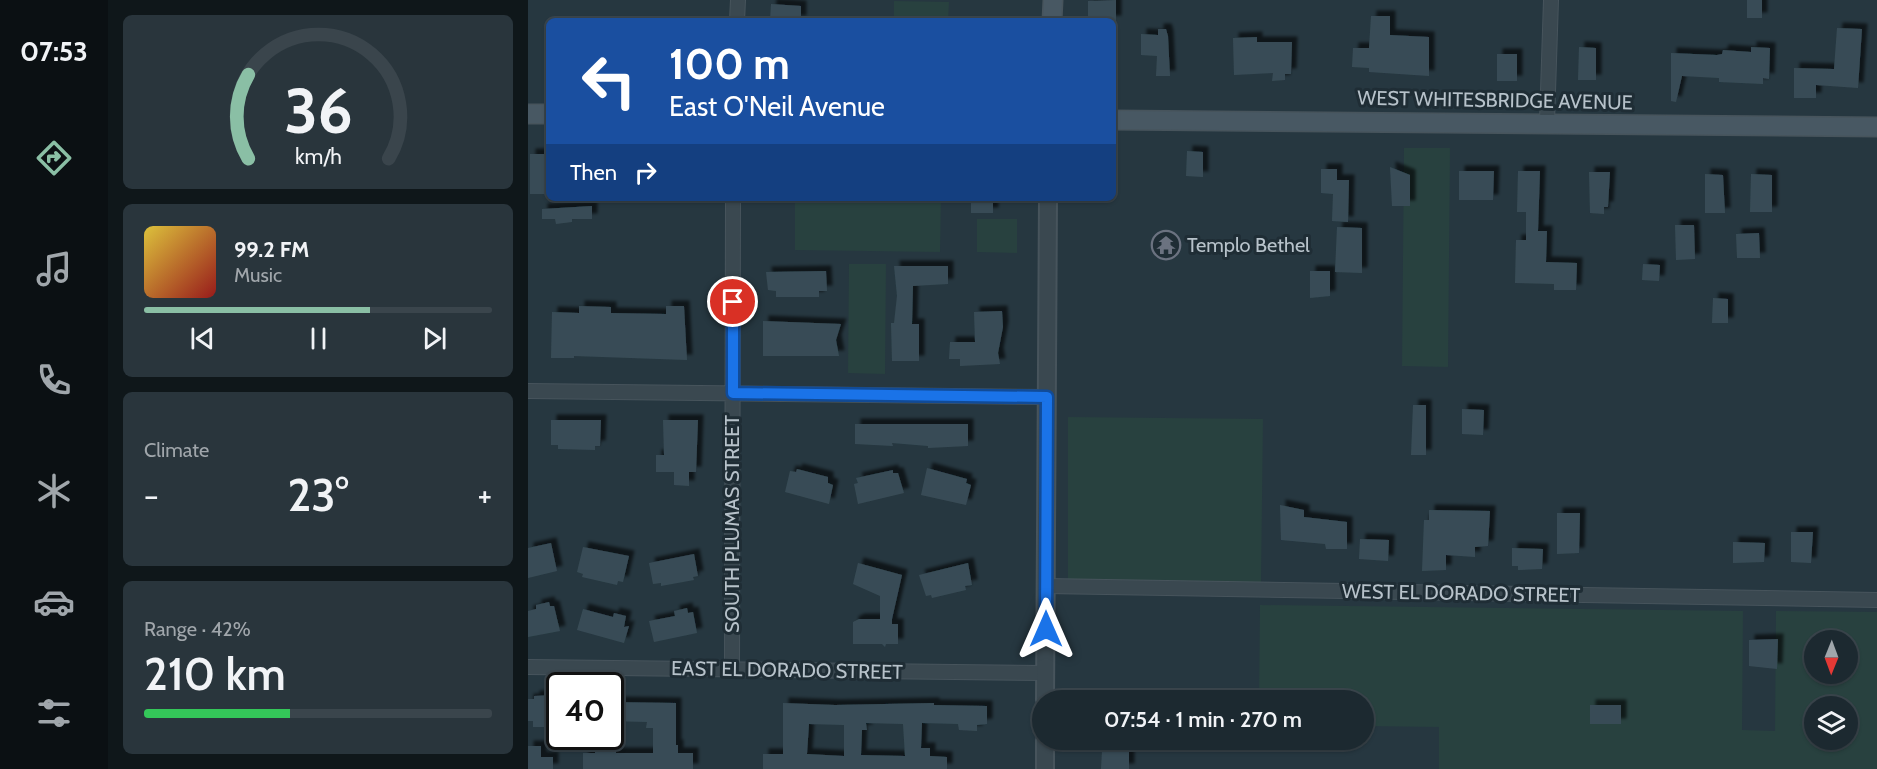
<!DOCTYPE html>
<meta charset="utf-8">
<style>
:root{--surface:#1c2930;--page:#29353c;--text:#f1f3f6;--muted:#a0a6ab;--line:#3a454c;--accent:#8abfa5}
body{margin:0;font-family:Cabin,sans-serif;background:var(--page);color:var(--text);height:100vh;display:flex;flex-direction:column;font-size:22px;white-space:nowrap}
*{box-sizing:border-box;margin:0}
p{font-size:20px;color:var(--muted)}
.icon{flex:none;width:33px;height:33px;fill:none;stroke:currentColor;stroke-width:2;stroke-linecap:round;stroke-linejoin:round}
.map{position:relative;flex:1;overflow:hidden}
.details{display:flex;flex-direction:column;gap:15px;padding:15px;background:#0f171a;width:420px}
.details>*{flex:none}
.banner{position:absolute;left:18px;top:18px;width:570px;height:183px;border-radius:9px;box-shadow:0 2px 4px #0004,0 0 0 2px var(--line);background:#1a4fa0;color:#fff;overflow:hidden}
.needle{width:39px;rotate:181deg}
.fabs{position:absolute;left:1276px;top:630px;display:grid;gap:12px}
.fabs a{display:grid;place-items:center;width:54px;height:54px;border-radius:50%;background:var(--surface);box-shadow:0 2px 4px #0004,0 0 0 2px var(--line);font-size:30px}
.speed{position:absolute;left:18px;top:672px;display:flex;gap:12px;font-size:30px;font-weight:700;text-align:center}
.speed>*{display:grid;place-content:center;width:78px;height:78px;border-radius:50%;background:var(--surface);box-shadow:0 2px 4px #0004,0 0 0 2px var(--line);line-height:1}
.speed .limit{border:3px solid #111;border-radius:9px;background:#fff;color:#111}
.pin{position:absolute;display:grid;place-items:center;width:51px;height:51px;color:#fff;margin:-26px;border:3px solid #fff;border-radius:50%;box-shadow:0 2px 6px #0007}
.me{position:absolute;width:66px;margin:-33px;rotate:0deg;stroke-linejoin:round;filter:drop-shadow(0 0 4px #0008)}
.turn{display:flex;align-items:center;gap:21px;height:126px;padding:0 24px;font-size:27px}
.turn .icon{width:78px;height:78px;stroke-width:2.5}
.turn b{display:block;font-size:42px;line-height:51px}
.then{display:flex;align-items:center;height:57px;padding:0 24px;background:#0003;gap:12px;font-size:22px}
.big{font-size:45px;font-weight:600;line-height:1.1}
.details .tile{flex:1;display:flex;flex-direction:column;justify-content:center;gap:9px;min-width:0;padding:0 21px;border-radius:9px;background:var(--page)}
.details .dial{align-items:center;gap:0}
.dial svg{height:156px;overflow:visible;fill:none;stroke:var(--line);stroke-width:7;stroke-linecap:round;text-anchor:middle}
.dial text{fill:var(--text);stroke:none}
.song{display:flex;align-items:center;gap:18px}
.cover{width:72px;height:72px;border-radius:9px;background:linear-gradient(135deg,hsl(50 70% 55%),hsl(0 70% 35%))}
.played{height:6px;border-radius:3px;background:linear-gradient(90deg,var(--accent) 65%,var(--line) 65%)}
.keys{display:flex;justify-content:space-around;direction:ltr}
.heat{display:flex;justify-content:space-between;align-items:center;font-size:33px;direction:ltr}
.charge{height:9px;border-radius:4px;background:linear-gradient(90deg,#34c759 42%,var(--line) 0)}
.trip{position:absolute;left:504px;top:690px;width:342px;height:60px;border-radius:30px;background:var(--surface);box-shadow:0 2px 4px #0004,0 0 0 2px var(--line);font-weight:600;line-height:60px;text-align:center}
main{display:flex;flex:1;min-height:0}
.tabs{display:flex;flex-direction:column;width:108px;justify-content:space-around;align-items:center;background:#0b1013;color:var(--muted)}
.tabs .icon{width:42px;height:42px}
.tabs .active{color:var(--accent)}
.tabs b{font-size:27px;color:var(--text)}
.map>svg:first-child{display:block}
.green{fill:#28413f;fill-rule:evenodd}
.building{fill:#384c56;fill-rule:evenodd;filter:url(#shadow)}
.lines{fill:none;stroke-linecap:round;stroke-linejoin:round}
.minor-casing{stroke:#47545c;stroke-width:16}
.tertiary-casing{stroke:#47545c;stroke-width:20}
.secondary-casing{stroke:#47545c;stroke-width:21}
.minor{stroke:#3a4850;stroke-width:14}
.tertiary{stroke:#3a4850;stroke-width:16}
.secondary{stroke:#485863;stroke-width:18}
.route-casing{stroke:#114b97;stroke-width:15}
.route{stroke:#1a73e8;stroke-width:10}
.labels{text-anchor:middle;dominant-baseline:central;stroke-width:6;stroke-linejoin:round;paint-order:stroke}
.street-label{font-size:20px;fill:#b7c2ca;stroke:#1f2d35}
.poi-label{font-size:20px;fill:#b7c2ca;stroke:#1f2d35;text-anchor:start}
</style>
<main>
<nav class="tabs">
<b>07:53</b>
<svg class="icon active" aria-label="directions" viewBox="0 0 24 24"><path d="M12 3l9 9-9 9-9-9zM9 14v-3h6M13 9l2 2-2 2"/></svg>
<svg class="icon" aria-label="music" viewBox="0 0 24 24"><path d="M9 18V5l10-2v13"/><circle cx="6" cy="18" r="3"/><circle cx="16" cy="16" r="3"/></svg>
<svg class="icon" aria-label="phone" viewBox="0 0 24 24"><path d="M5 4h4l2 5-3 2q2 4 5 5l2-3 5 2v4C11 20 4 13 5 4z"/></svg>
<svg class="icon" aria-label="climate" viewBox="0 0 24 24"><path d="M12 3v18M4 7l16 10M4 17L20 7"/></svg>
<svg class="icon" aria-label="car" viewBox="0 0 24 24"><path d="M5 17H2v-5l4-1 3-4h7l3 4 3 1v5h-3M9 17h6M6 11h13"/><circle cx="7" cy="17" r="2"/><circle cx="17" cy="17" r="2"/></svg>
<svg class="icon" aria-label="filters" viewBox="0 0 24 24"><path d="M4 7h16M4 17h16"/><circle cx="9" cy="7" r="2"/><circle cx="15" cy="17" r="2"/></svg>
</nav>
<section class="details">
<div class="tile dial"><svg viewBox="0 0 100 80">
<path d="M14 69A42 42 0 1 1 86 69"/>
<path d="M14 69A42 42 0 0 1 14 26" stroke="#8abfa5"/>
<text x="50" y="56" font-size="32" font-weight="700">36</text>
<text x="50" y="72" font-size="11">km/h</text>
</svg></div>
<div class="tile">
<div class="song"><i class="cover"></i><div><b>99.2 FM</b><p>Music</p></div></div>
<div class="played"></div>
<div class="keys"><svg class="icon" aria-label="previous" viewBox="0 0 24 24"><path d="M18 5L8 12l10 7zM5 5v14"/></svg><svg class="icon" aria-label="pause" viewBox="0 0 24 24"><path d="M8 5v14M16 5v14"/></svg><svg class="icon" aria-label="next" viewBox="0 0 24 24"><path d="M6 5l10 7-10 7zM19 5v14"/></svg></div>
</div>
<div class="tile"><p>Climate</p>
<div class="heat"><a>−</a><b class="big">23°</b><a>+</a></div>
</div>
<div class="tile"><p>Range · 42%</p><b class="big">210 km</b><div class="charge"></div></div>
</section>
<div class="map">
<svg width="1349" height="769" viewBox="0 0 1349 769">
<defs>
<filter id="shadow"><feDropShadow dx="5.5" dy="-5.5" stdDeviation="1.5" flood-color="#0009"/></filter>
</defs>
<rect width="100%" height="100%" fill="#263740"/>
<path class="green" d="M366 1 421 2 420 21H366Z
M876 148H922L920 367 874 366Z
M267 198H413L412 252 267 250Z
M449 219H489V253L449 252Z
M321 264H358L357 374 320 373Z
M540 417 735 419 733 583 540 581Z
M732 605 1215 611 1214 730 1247 731 1248 611 1349 612V769H911V727L836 726V700H731ZM1287 640H1320V674H1287ZM1287 706H1320V740H1287Z"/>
<path class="building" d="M588 0V21H560V1Z
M1219 0H1234V18H1219Z
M243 4 273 6V21H242Z
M843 16H862V35L901 37V76L841 72V68L824 67 825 48H841Z
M1309 28 1334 29 1330 88 1288 85V98H1266V68L1306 69Z
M630 29H638L640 36 642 76H628L629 56 613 55V34L630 35Z
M729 37V42H764L763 74H757V80L744 81 745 73 706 75 705 38Z
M1051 47 1068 48V80H1050Z
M1223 47 1242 48 1241 79 1235 78V84L1191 82V78L1154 76 1148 102 1143 101V53L1189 55 1194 54 1195 50 1223 52Z
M969 54H989V81H969Z
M659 151 675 152V177L658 176Z
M2 154H21V194H2Z
M862 167 882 175V206H864Z
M793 169H809V180H821L820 222 804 221 805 194 793 193Z
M931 171H966L965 200H931Z
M990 171H1012L1010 231H1019L1018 262 1049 263 1048 290H1026V284L987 283 988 240H998V212H989Z
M1061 172H1082L1080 207H1076V214L1062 213Z
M1177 174 1195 175 1197 213H1177Z
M1223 174 1244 175V212H1222Z
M443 198H465V213H443Z
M64 206V219H44V222L28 224 27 219H14V209Z
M1147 225H1166L1167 259 1148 260Z
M809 227 834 228V273L807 272Z
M1231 233 1232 258H1209L1208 234Z
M1115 264 1132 265 1131 281 1114 280Z
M366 266H420V284L385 286 384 324H391V361H364L363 323H366L369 296Z
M298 271 299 291H291V297H248V291L240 290 238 272Z
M782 271H802V296L782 298Z
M1185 298 1200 299V323H1184Z
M51 306 83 307V313L138 314V306H156L159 360 46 356V358H23L24 312 51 313Z
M474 311 475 327 470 353 472 364 432 366V359H421L422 342H447L446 312Z
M235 321 313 324 308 340 311 356H235Z
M885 405H898V455H883Z
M934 409 956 410 955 435 934 434Z
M23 420H73L72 446H67V450L30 449V445H23Z
M135 420H170L168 472H161V486L146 485V472H128V455H136Z
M327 424H440V446L400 448V446L364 443 365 446 327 444Z
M399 468 439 479 438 483 443 485 438 505 393 495Z
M269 469 300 477V483L305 485 301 504 257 492 262 471 268 472Z
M365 470V473H370L376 493 330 504 326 484 330 483 328 478Z
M752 505 776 510V517L819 522V549H798L797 544 753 540Z
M901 510 962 511 960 546 947 547V557L918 555V570L894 571 896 520H901Z
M1029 513H1052L1051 553 1029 554Z
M1263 532H1285L1283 563 1263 562Z
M832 539 861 540 860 561 831 559Z
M1205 542 1237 543 1236 562 1205 563Z
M23 543 29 571 0 578V548Z
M55 547 101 556 95 582 90 581 89 585 54 577 55 574 49 572Z
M984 548 1015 549 1014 569 990 570V566H984Z
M166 554 170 576 165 577 166 580 133 586V583L125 584 121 563Z
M330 563 374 575 364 619V624H370V644H358L357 647 354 644H325V622L331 619H352V596L325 584Z
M440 563 444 585 437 586 438 590 404 598 403 595 398 596 391 575Z
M21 602 22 606H26L32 631 0 637V611L8 609V605Z
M159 608 160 613 165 612 169 633 126 642 121 621 147 616 146 611Z
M55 609 85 617 86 613 98 616 96 627 101 626 96 643 49 630Z
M1250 639 1249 669 1221 666V640Z
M26 695V699H32V721H26V727H5V721H0V699H6V696Z
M82 702 148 703V745H150V753H165V769H55V753H67V746H88V753H125V728H118L119 722 82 721Z
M255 703 307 705 406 703V705L459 706V724L449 725V731L431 730 430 724 394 723 393 748H402V756L419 757V769H235V754H255ZM338 723 375 724 377 756 333 755 334 730H339ZM281 724 316 725V756L279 754Z
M1062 705H1093V724H1062Z
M0 746H13V757H25V769H0Z
M601 750V769H573L574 751Z"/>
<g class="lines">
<g class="minor-casing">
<path id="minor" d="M209 21 210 0
M1019 122 1023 0
M0 391 519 397
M518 586 1349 600
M0 667 517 673
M204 669 205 198"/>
</g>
<g class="tertiary-casing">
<path id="tertiary" d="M517 700 520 198
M517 769V740"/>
</g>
<g class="secondary-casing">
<path id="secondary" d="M524 21 525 0
M0 114H21
M585 120 1349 127"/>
</g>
<use href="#minor" class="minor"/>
<use href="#tertiary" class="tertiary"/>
<use href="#secondary" class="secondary"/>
</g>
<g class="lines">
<g class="route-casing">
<path id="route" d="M205 302V393L519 397 518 629"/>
</g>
<use href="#route" class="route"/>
</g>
<defs>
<g id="temple-ring" transform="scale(1.5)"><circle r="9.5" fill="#1f2d35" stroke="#6b7280" stroke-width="1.5"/><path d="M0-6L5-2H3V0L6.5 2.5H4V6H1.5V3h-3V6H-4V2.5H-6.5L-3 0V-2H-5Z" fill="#6b7280"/></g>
</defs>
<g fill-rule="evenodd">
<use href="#temple-ring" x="638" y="245"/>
</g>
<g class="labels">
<g class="street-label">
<text transform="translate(967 100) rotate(1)">WEST WHITESBRIDGE AVENUE</text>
<text transform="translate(204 524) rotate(-90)">SOUTH PLUMAS STREET</text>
<text transform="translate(933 593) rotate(1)">WEST EL DORADO STREET</text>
<text transform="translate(259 670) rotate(1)">EAST EL DORADO STREET</text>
</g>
<g class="poi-label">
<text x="659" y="245">Templo Bethel</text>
</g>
</g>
</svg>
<div class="fabs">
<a><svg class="needle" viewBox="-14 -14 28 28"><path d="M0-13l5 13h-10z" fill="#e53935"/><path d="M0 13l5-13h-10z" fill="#a0a6ab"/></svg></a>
<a><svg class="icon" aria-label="layers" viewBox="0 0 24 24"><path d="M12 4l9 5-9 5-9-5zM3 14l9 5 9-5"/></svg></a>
</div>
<div class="speed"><div class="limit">40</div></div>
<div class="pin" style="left:205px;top:302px;background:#d93025"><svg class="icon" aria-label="arrive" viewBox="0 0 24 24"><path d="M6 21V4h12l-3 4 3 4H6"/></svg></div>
<svg class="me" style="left:518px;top:629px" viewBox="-20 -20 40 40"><path d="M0-17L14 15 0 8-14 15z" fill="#1a73e8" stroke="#fff" stroke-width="4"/></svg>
<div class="trip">07:54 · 1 min · 270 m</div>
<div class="banner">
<div class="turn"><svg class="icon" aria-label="left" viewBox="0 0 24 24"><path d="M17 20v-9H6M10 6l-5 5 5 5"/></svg><div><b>100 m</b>East O'Neil Avenue</div></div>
<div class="then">Then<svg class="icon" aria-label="right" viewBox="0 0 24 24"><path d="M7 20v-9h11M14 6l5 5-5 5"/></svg></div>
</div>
</div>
</main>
